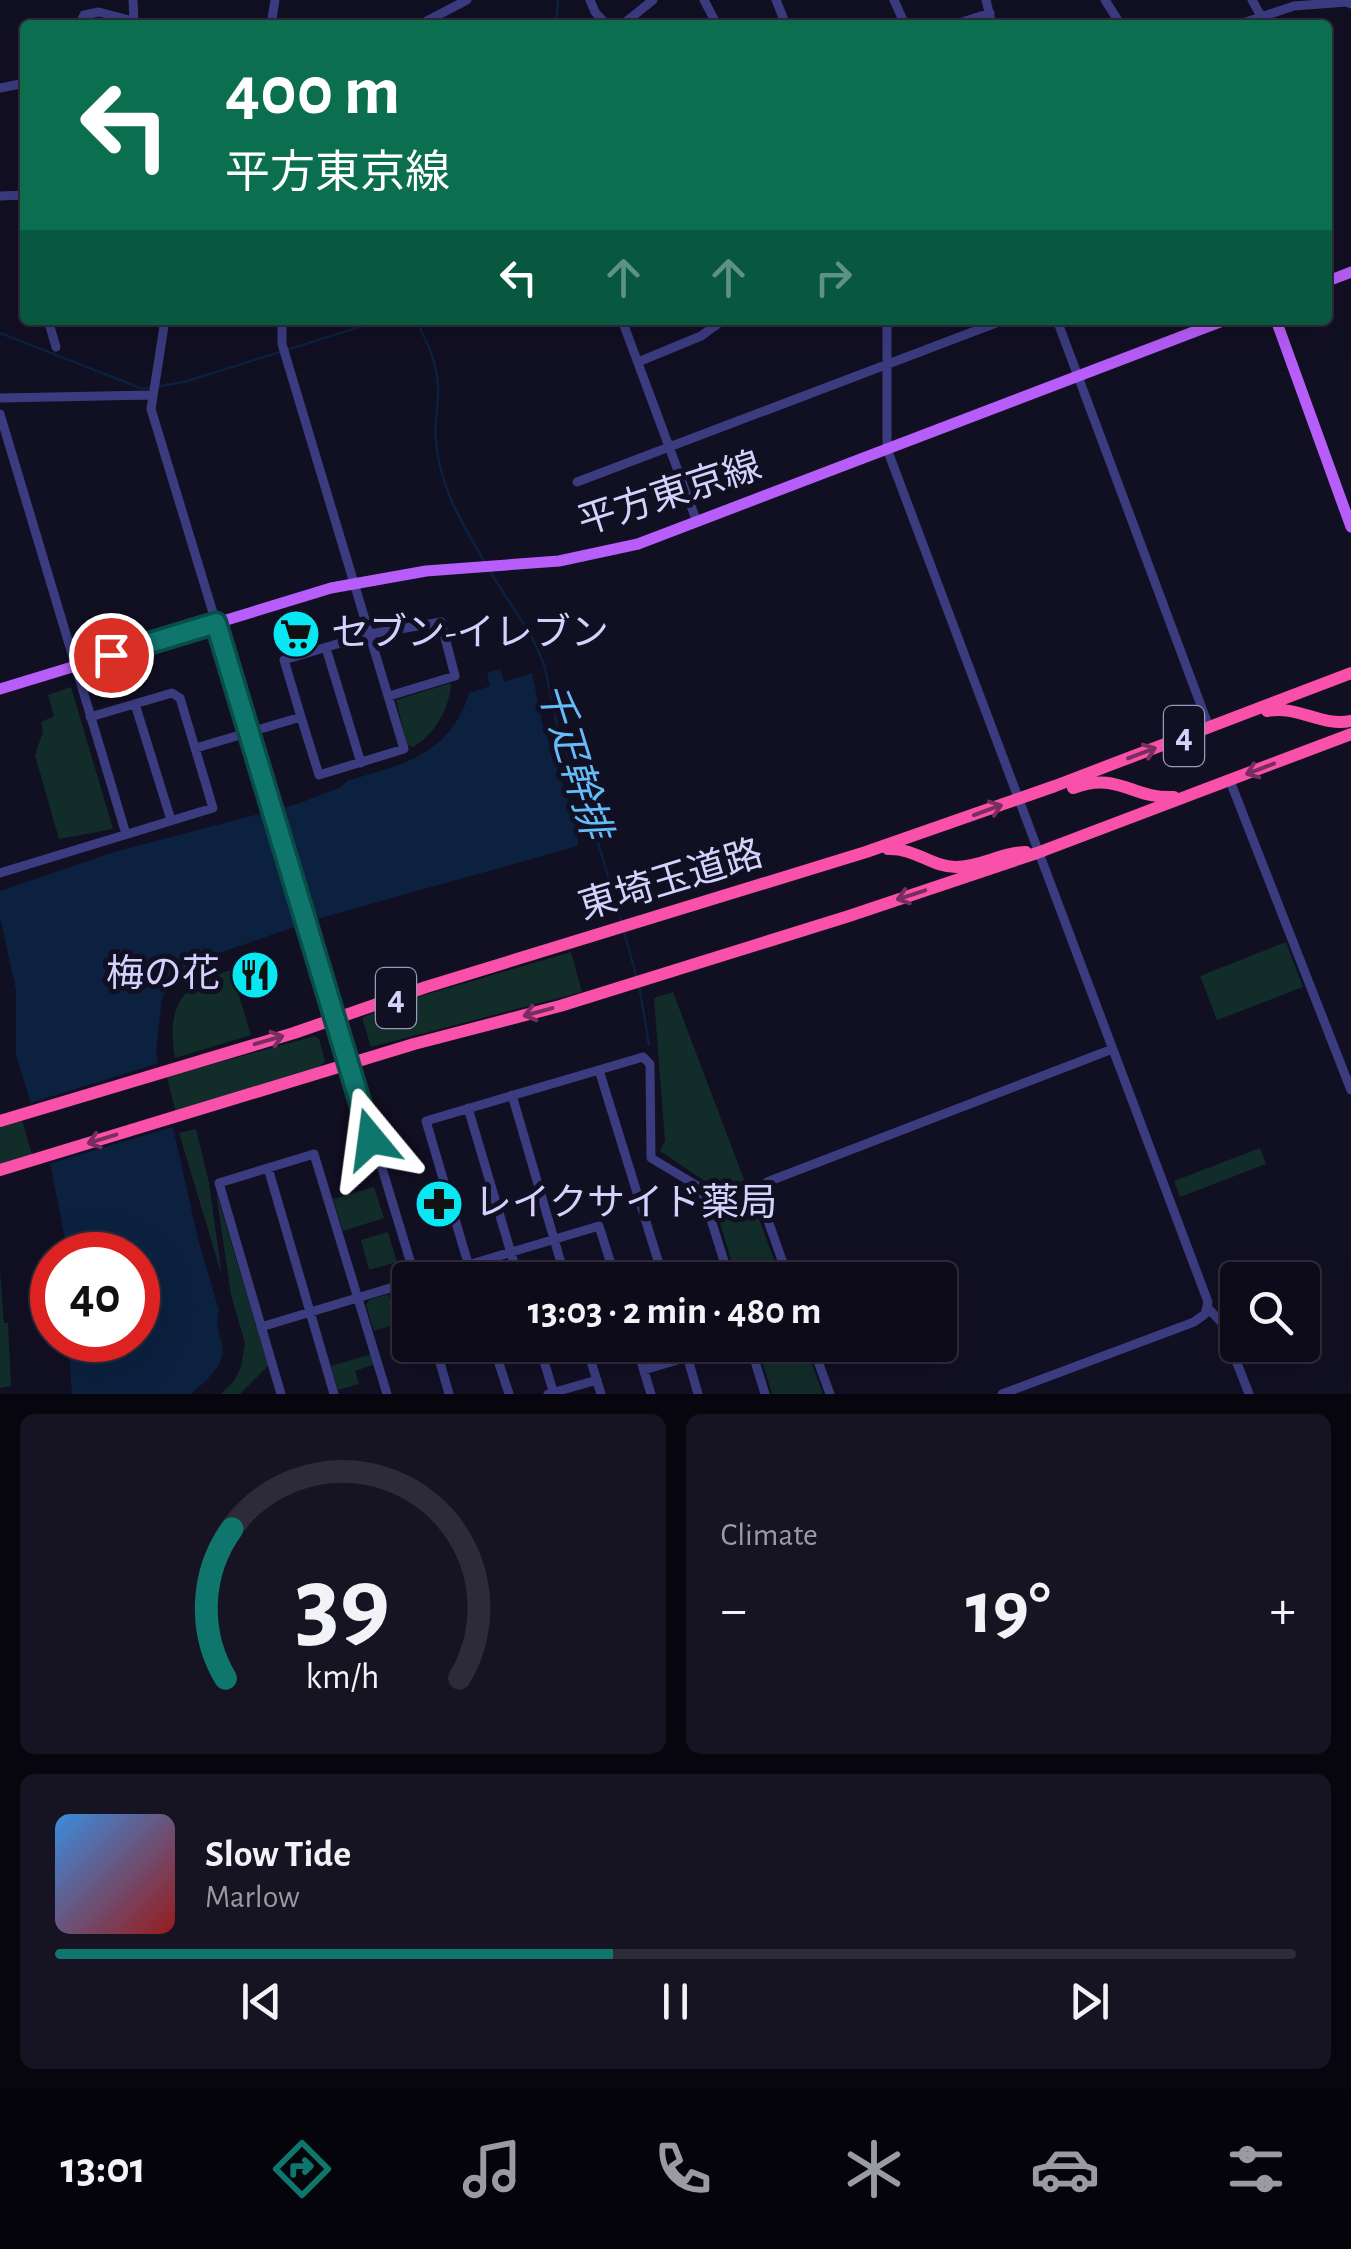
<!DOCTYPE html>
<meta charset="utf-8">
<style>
:root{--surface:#0d0b1a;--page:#161423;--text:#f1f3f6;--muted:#9a9ba2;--line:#2d2b39;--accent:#0f766e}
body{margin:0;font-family:"Alegreya Sans","Noto Sans JP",sans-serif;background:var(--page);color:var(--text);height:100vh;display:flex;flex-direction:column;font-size:38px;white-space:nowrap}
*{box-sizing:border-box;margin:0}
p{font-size:32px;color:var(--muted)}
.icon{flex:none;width:55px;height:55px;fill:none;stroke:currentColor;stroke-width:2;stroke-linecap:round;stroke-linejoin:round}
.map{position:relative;height:1394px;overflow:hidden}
.side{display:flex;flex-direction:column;gap:20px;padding:20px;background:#07060e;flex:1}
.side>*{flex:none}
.guide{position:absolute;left:20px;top:20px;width:1312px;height:305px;border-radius:10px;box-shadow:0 10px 40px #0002,0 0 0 2px var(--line);background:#0b6e4f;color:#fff;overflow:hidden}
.fabs{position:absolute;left:1220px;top:1262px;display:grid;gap:20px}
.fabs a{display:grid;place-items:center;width:100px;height:100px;border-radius:10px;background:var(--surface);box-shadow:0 10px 40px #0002,0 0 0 2px var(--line);font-size:50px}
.speed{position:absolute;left:30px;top:1232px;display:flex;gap:20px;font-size:50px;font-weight:700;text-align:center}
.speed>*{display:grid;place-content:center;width:130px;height:130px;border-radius:50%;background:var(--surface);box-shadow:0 10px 40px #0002,0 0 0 2px var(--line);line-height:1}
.speed .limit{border:15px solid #d22;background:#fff;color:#111}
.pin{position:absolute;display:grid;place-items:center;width:85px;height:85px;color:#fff;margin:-42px;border:5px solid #fff;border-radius:50%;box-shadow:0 2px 10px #0007}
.me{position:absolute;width:110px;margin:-55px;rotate:344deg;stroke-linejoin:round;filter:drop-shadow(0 0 8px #0008)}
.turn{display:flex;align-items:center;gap:35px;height:210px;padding:0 40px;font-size:45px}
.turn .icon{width:130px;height:130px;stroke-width:2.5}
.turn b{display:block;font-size:70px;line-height:85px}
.lanes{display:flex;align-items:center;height:95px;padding:0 40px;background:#0003;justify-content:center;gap:50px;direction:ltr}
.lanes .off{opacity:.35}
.big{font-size:75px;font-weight:700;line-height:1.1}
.side .card{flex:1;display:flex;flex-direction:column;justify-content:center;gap:15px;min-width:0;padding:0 35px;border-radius:15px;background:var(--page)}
.side .dial{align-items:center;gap:0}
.dial svg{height:260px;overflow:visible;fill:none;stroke:var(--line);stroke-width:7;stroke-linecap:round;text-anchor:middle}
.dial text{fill:var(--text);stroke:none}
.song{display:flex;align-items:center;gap:30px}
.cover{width:120px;height:120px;border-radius:15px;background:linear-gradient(135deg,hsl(210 70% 55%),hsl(0 70% 35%))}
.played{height:10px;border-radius:5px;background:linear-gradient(90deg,var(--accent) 45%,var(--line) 45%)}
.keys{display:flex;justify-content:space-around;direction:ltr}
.heat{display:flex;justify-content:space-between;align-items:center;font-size:55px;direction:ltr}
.side .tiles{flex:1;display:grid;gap:20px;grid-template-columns:1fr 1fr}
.card:last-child{grid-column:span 2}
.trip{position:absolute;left:392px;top:1262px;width:565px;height:100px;border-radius:10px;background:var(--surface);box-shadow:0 10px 40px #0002,0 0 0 2px var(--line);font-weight:700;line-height:100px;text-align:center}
.menu{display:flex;height:160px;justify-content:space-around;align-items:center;background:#05040a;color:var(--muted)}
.menu .icon{width:70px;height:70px}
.menu .current{color:var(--accent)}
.menu b{font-size:45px;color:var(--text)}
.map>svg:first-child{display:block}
.green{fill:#122c2a}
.water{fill:#0b213f}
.pier{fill:#110f22}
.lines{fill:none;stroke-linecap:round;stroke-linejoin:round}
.stream{stroke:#0b213f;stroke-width:2.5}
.minor{stroke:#3b3c80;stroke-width:9}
.major{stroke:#b75df9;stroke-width:11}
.highway{stroke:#f951aa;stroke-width:12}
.oneway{stroke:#792d5f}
.route-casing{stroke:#0a4d48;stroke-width:25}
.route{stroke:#0f766e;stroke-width:18}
.labels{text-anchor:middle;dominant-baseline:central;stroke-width:10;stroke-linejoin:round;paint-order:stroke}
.shield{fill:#110f22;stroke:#9a98bb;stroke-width:2.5}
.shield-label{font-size:35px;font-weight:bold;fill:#d4d2fd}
.street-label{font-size:38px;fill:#d4d2fd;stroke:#110f22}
.poi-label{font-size:38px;fill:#d4d2fd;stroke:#110f22;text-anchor:start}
.water-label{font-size:40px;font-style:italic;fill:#64bcf9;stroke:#110f22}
</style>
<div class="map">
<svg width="1351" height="1394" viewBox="0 0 1351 1394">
<rect width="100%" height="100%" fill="#110f22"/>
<path class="green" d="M451 683C450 707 435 735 413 747L407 745 396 700Z
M71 687 113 829 59 839 35 755 43 732 41 722 54 716 48 695Z
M1286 942 1303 987 1217 1020 1200 976Z
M571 952 582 992 371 1047 362 1018 387 1006Z
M231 970 251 1035 175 1058C166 1005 182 984 231 970Z
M673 992 782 1280H737L708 1183 660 1151 665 1141 654 998Z
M315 1036 319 1039 325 1061 319 1067 173 1112 163 1078Z
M22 1120 32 1155 0 1165V1126Z
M196 1129 209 1183 222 1276 179 1133Z
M1260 1148 1266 1164 1180 1197 1174 1181Z
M374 1187 384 1218 343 1231 333 1199Z
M216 1192 268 1366 240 1394H221L234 1381 241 1367 245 1343 231 1295Z
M388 1232 397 1262 369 1270 361 1240Z
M0 1270 4 1323H8L11 1386 0 1388Z
M388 1294 397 1324 374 1331 366 1305 369 1300Z
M757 1345H805L823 1394H772Z
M372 1354 375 1364 355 1371 359 1384 338 1390 331 1366Z"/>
<path class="water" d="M500 669 504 682 532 673 542 722 577 826 578 846 324 917 213 955 177 975 162 998 156 1052 198 1239 219 1310C216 1322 217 1328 221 1340 229 1363 206 1381 191 1394H72L68 1340H138V1255H68L51 1167 16 1055V990L0 918V891L114 852 297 804 341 787 347 781C402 764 450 756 469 693L490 686 487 673Z"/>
<path class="pier" d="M163 1062 179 1125 45 1165 27 1104Z"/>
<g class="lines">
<path class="stream" d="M556 25 558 0
M416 320C427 342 437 362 438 386 439 404 434 423 436 441 439 487 463 524 485 563
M0 333 143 389 184 382 382 320
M489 570 532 637 544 664 560 738 581 785 621 920
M624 932 637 978
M639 985 649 1045"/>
<path class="minor" d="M133 0 134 22
M590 0 595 12 607 25
M704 0 717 25
M776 0 786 25
M894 0 905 25
M986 0 992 25
M1105 0 1121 25
M1252 0 1261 16
M79 25 84 15 99 12 133 21
M271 25 275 0
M419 25 467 0
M622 25 653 0
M953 25 990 13
M1237 25 1294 6 1347 2 1351 4
M0 88 25 83
M0 196 25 195
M48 320 56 347
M165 320 151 409 416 1280
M622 320 697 522
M887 320V449L1208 1302 1205 1314 1194 1322 1002 1394
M1057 320 1209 727
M638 362 701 336 723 320
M0 398 152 395
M0 414 126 834
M577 482 1004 320
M326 648 361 763
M135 704 171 820
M301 717 284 660 370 634 441 622 455 676 389 696
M196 748 301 717 319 775 404 749 282 344V320
M1230 781 1351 1090
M0 873 213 808 180 698 172 693 90 717
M599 1070 664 1280
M512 1095 566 1280
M468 1108 519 1280
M268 1168 334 1394
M418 1280 599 1226 616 1280
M473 1280 426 1121 643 1057 650 1064 651 1158 701 1188 730 1280
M789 1280 760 1198 759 1190 767 1182 1110 1050
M1208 1308 1221 1322 1249 1394
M261 1327 410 1282
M435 1345 449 1394
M493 1345 509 1394
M539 1345 554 1394
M586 1345 601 1394
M636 1345 651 1394
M684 1345 698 1394
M750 1345 765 1394
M812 1345 830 1394
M644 1370 728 1345
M281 1394 219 1183 314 1154 387 1394
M548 1394 597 1380"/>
<path class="major" d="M1328 281 1351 272
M1276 320 1351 527
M0 689 331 588 426 571 559 561 638 544 1225 320"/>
<path class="highway" d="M1267 711C1298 705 1321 727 1351 721
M1073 788C1119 771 1131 799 1174 797
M888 849C916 848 931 867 956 867 981 867 1002 852 1026 852
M0 1121 294 1033 426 987 866 852 1055 786 1351 673
M0 1170 414 1044 560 1006 849 916 1037 853 1351 734"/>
</g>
<defs><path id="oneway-shaft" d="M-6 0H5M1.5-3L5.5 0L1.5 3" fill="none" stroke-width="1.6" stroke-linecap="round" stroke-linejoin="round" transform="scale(2.5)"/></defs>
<g class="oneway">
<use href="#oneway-shaft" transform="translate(1142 753) rotate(-21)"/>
<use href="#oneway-shaft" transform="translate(1260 769) rotate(159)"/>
<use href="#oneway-shaft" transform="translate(988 810) rotate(-20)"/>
<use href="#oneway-shaft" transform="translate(911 895) rotate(162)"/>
<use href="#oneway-shaft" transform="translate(538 1012) rotate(165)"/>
<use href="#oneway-shaft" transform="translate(269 1040) rotate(-16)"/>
<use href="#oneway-shaft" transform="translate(102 1139) rotate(163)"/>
</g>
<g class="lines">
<g class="route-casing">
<path id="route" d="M111 655 216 623 371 1139"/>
</g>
<use href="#route" class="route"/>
</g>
<defs>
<g id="supermarket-disc" transform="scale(2.5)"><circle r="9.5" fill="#09e7f2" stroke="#110f22"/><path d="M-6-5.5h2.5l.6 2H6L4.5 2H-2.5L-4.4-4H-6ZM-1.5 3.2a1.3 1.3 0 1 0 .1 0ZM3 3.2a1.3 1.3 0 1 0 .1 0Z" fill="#111"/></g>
<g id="restaurant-disc" transform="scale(2.5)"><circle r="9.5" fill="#09e7f2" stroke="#110f22"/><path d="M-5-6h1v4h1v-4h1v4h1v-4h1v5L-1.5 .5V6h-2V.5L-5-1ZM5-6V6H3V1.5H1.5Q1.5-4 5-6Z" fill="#111"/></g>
<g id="pharmacy-disc" transform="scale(2.5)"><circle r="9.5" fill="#09e7f2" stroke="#110f22"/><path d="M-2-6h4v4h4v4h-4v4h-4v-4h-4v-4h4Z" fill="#111"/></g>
</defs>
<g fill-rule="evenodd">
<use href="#supermarket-disc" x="296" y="634"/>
<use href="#restaurant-disc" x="255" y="975"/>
<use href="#pharmacy-disc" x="439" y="1204"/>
</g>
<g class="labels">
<g class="shield">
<rect x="1164" y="706" width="40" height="60" rx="8"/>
<rect x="376" y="968" width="40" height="60" rx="8"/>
</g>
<g class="shield-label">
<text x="1184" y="736">4</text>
<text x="396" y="998">4</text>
</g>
<g class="street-label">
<text transform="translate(670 495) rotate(-18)">平方東京線</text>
<text transform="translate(671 881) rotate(-17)">東埼玉道路</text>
</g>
<g class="poi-label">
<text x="331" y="634">セブン-イレブン</text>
<text x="220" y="975" text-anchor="end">梅の花</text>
<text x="474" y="1204">レイクサイド薬局</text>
</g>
<g class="water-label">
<text transform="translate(573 761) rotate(73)">千疋幹排</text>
</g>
</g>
</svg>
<div class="fabs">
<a><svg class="icon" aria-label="search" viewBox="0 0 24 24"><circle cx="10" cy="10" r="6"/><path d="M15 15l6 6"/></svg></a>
</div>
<div class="speed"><div class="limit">40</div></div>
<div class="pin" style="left:111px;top:655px;background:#d93025"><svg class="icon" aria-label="arrive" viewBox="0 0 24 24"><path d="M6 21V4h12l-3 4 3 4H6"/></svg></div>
<svg class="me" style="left:371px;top:1139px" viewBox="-20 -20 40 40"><path d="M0-17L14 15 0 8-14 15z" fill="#0f766e" stroke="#fff" stroke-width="4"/></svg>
<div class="trip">13:03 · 2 min · 480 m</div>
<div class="guide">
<div class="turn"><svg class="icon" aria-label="left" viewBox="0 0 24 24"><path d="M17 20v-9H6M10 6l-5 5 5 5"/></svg><div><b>400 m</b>平方東京線</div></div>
<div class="lanes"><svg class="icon" aria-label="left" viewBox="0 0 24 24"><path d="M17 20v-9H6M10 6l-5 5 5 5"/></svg><svg class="icon off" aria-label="ahead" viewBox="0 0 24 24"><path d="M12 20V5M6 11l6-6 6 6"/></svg><svg class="icon off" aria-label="ahead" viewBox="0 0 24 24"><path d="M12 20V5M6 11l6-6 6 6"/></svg><svg class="icon off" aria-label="right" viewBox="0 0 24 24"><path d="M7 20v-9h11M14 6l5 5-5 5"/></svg></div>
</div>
</div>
<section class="side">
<div class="tiles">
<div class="card dial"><svg viewBox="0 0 100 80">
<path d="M14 69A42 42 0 1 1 86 69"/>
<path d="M14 69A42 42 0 0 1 16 23" stroke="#0f766e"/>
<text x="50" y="56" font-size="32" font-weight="700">39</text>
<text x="50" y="72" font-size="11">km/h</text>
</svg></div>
<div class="card"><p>Climate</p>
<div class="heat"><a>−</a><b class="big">19°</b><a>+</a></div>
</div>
<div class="card">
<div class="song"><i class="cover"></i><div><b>Slow Tide</b><p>Marlow</p></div></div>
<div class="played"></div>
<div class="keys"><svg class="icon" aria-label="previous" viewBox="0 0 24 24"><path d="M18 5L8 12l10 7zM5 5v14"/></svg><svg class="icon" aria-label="pause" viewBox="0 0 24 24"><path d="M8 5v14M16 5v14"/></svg><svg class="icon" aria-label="next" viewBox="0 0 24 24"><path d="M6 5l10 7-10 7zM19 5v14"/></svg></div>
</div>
</div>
</section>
<nav class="menu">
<b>13:01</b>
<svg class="icon current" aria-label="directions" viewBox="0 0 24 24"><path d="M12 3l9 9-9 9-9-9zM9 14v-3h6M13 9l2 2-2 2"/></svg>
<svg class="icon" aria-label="music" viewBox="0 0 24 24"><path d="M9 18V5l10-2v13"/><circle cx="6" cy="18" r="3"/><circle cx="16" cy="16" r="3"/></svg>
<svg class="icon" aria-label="phone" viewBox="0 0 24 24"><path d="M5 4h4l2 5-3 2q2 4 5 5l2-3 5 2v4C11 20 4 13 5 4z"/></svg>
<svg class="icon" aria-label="climate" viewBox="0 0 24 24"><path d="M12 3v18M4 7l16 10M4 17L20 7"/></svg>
<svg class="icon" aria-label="car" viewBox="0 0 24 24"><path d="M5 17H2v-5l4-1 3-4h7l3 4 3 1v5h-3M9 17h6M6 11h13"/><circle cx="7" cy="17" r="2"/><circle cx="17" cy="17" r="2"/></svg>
<svg class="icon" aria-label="filters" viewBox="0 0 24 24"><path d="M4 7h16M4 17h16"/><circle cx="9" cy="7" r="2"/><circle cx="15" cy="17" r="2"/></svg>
</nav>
